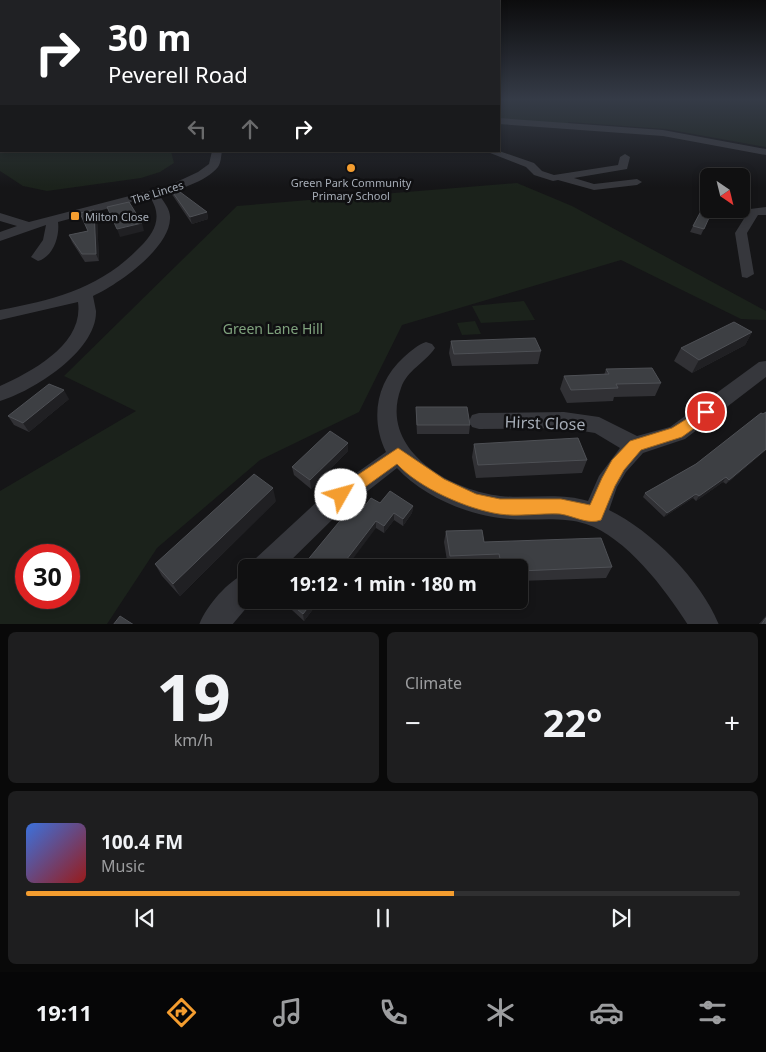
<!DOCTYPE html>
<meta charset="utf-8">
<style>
:root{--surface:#101011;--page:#1e1e1f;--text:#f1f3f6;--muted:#9c9d9f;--line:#303031;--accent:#f49d2f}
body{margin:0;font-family:"Noto Sans",sans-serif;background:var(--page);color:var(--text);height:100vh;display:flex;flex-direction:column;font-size:19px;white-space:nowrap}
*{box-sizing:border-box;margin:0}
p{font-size:16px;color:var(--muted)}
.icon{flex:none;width:28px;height:28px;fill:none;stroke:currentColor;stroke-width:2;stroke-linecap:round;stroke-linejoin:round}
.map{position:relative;height:624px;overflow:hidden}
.drawer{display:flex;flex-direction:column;gap:8px;padding:8px;background:#090909;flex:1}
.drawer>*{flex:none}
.hud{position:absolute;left:0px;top:0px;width:500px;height:152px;box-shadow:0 2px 8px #0003,0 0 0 1px var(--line);background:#202124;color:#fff;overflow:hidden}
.needle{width:32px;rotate:145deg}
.tools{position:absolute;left:700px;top:168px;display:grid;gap:10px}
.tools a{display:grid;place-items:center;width:50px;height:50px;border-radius:8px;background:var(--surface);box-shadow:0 2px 8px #0003,0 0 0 1px var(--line);font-size:25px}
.speed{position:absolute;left:15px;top:544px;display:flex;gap:10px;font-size:25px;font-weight:700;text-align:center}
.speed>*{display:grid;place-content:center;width:65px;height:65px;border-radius:50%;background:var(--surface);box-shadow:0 2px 8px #0003,0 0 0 1px var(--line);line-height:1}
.speed .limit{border:8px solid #d22;background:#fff;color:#111}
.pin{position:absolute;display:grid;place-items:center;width:42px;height:42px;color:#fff;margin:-21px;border:2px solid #fff;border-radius:50%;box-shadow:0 1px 5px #0007}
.me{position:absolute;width:55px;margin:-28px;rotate:52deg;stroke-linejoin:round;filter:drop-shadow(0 0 4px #0008)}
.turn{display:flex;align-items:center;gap:18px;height:105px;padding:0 25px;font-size:22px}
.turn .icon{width:65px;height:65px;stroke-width:2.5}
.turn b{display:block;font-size:35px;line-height:42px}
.lanes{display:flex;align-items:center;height:48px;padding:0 25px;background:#0003;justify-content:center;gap:25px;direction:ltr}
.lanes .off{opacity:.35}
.big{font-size:38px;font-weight:700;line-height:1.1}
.drawer .tile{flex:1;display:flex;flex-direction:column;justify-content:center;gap:8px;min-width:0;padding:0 18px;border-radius:8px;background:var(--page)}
.drawer .dial{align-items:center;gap:0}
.dial b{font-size:65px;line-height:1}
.song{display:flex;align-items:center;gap:15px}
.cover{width:60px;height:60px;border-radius:8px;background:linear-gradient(135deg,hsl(220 70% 55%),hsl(0 70% 35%))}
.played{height:5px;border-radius:2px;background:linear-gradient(90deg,var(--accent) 60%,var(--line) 60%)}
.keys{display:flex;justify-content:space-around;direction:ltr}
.heat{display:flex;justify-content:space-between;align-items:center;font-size:28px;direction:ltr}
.drawer .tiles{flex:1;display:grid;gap:8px;grid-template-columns:1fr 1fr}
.tile:last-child{grid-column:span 2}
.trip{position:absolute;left:238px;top:559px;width:290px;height:50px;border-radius:8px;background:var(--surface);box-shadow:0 2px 8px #0003,0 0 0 1px var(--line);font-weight:700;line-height:50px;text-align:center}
.tabs{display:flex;height:80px;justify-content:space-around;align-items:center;background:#060607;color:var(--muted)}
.tabs .icon{width:35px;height:35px}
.tabs .current{color:var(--accent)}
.tabs b{font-size:22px;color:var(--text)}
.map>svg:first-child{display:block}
.green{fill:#1b221b;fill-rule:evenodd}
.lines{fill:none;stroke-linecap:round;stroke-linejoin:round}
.minor{fill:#36373c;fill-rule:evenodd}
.wall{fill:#313135}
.shaded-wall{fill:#202023}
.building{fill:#3d3f43;stroke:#4e5055}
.route{fill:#f49d2f;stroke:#9f661f}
.poi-dot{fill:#f49d2f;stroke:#101012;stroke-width:2}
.labels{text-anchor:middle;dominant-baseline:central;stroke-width:5;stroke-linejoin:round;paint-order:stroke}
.far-poi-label{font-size:11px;fill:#a6adb7;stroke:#101012}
.far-street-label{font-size:11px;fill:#a6adb7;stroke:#101012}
.park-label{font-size:14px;fill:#7fa27d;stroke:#101012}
.near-street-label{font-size:16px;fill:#a6adb7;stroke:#101012}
</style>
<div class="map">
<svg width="766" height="625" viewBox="0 0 766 625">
<rect width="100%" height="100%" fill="#151517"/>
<path class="green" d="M499 99H766V147L666 129 568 122 569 126 499 121Z
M0 132 1 151H171L174 163 160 172 141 178 47 191 23 186 0 171Z
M517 183 572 206 766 311V320L741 319 621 260 402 325 359 412 260 460 157 548 107 624H0V491L136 411 64 376 237 206ZM26 555H69V598H26Z
M524 301 535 320 481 323 472 306Z
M475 321 481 334 462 335 457 323Z"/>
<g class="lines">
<path class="minor" d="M499 118 663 130 766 149V155L663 136 499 124Z
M212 151H222C221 156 221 163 218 167 206 182 177 190 159 195 164 202 171 210 170 219 169 249 117 285 93 296 94 301 95 306 96 311 97 351 33 391 0 401V386C33 371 84 344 78 302L0 320V310C54 300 101 288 140 247 155 232 163 217 150 197L58 222C60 236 53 257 38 261L31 257 43 240 46 225 0 241V232L17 226 0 221V213L29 222 168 186 198 172 209 164Z
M485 151H499L534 163 542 171 554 175 618 165 620 157 625 154 630 157 627 169 574 178 594 184 637 179 642 182 637 185 594 190 558 180 553 181 534 175 526 167Z
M766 207V215H758L747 233 754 274 747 278 742 277 735 233 750 209Z
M426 342 432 344 435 348C425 363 407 370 401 388 378 450 450 490 500 496 529 499 560 492 588 501L599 476 620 448 595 433 564 428 479 429 472 427 469 421 472 415 479 413 564 412 599 417 637 436 670 427 759 362 766 361V377L685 439 643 453 626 472 617 487 609 510C652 531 701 580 719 625H688C666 590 626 537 586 524 562 516 535 521 510 519 472 517 423 497 397 468L337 515 283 568H251L255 559 320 499 386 452C370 419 376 382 404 357 411 351 417 345 426 342Z
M246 573V600H253L232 625H199C206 606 228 581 246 573Z"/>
</g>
<path class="wall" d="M169 187 207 212 208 219 192 224 171 193Z
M709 209H718L712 211 701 235 690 232 693 226Z
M94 210 97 217 99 261 85 262 72 242 69 235 88 231Z
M752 332 745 345 692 373 674 361 681 348Z
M451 341 541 351 538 364 452 366 449 353Z
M606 369 661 383 655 396 614 397 613 401 567 403 560 389 564 376 604 375Z
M69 399 29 432 14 425 8 416Z
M416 407 470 425 469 434H417L416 416Z
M766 412V450L726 484 723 482 696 501 693 498 664 517 643 497 645 493 696 464Z
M474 444 587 460 582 473 476 478 472 457Z
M348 451 311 489 294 475 292 467Z
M276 501 180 596 162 576 155 564Z
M380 503 413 506 412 513 403 526 394 520 384 533 376 528 361 511Z
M446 531 484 542 612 567 606 578 519 581V568H497L496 565 448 567 444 542Z
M281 600H320L304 621Z
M766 616V625H758Z"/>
<path class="shaded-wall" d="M1 121V132H0V122Z
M746 190 743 196 741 197V192Z
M94 210 97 217 99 261 96 254Z
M207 212 208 219 192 224 190 217Z
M142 223 144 231 120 237 117 229Z
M752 332 745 345 692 373 699 360Z
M64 390 69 399 29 432 23 423Z
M348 443V451L311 489 310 480Z
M766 449V450L726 484 729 480Z
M726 477 723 482 696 501 699 496Z
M273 488 276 501 180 596 173 584Z
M696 494 693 498 664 517 667 513Z
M413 506 412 513 403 526V519Z
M394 513V520L384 533V526Z
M376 521V528L346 568H340Z
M314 600H320L304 621 303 614Z"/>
<path class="building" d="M0 99H1V121L0 122Z
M741 182 746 190 741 192Z
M172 186 207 212 190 217 169 187Z
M709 196V209H713L704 229 693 226Z
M129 202 142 223 117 229 107 207Z
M94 210 96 254H82L69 235 88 231 80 213Z
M734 322 752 332 699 360 681 348Z
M535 338 541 351 454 354 451 341Z
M652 368 661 383 616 384 618 388 571 390 564 376 609 374 606 369Z
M49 384 64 390 23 423 8 416Z
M416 407H467L470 425H417Z
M766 412V449L729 480 726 477 699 496 696 494 667 513 645 493 696 464 761 413 763 414Z
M330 431 348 443 310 480 292 467Z
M578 438 587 460 478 465 474 444Z
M254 474 273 488 173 584 155 564Z
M390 491 413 506 403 519 394 513 384 526 376 521 340 568H301L353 505 361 511 371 498 380 503Z
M482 530 484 542 601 538 612 567 519 571V568H502L499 554 450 556 446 531Z
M286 600H314L303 614Z
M120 616 134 625H113Z
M766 618V625H761Z"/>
<linearGradient id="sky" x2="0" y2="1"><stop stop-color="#0c0c0d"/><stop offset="0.53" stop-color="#353b47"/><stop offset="1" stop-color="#353b47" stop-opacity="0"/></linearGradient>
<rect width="766" height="187" fill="url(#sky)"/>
<path class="route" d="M706 407 711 408 714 412 711 416 682 437 641 450 624 470 615 486 601 520C588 525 574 516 560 514 540 513 519 517 499 514 467 509 419 488 397 464L347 500 341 503 335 500 333 495 335 490 398 448 444 479 476 494 500 499H561L590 505 602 478 612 460 630 441 672 428Z"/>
<g class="poi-dot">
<circle cx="351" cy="168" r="5"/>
<rect x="70" y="211" width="10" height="10" rx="2.5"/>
</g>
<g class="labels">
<g class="far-poi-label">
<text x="351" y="182">Green Park Community<tspan x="351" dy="13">Primary School</tspan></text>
<text x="85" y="216" text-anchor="start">Milton Close</text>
</g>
<g class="far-street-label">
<text transform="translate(157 192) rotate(-17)">The Linces</text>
</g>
<g class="park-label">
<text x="273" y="328">Green Lane Hill</text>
</g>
<g class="near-street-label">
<text transform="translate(545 423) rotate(2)">Hirst Close</text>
</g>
</g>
</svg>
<div class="tools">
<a><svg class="needle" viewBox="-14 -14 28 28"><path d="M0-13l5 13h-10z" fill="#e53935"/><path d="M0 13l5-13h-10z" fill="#9c9d9f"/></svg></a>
</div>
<div class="speed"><div class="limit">30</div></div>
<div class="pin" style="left:706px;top:412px;background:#d93025"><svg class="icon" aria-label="arrive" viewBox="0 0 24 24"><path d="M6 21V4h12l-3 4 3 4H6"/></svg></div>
<svg class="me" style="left:341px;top:495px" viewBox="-20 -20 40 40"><circle r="19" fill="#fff"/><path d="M0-13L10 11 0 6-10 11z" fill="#f49d2f"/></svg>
<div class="trip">19:12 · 1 min · 180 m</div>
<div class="hud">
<div class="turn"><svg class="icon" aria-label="right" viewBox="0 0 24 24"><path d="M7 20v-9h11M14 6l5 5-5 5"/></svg><div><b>30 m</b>Peverell Road</div></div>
<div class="lanes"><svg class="icon off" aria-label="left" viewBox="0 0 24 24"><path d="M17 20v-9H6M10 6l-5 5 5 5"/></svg><svg class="icon off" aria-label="ahead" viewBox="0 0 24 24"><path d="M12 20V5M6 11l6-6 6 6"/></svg><svg class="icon" aria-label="right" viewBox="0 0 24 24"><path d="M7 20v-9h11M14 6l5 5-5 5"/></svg></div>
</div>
</div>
<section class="drawer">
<div class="tiles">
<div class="tile dial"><b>19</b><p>km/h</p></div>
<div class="tile"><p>Climate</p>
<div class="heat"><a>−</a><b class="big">22°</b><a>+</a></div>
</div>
<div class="tile">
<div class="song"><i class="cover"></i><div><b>100.4 FM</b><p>Music</p></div></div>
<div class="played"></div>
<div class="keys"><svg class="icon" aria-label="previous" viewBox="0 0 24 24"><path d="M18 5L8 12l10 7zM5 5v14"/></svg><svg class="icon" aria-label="pause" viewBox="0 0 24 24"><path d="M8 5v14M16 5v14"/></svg><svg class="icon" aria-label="next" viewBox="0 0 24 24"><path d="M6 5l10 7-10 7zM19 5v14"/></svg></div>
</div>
</div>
</section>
<nav class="tabs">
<b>19:11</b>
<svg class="icon current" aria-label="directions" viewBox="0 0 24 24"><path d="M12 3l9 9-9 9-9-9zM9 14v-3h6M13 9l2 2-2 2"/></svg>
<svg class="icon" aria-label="music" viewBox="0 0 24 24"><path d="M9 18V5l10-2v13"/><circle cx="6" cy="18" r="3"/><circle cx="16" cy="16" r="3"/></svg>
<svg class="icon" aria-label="phone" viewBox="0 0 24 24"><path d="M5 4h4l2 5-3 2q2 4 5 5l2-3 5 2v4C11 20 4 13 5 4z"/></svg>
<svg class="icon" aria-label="climate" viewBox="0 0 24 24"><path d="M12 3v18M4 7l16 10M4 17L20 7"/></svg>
<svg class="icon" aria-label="car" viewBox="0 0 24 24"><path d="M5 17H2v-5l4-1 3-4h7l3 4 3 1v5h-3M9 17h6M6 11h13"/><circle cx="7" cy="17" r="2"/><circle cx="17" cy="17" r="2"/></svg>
<svg class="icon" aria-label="filters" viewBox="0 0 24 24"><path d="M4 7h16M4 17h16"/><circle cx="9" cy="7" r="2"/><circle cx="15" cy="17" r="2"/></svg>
</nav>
